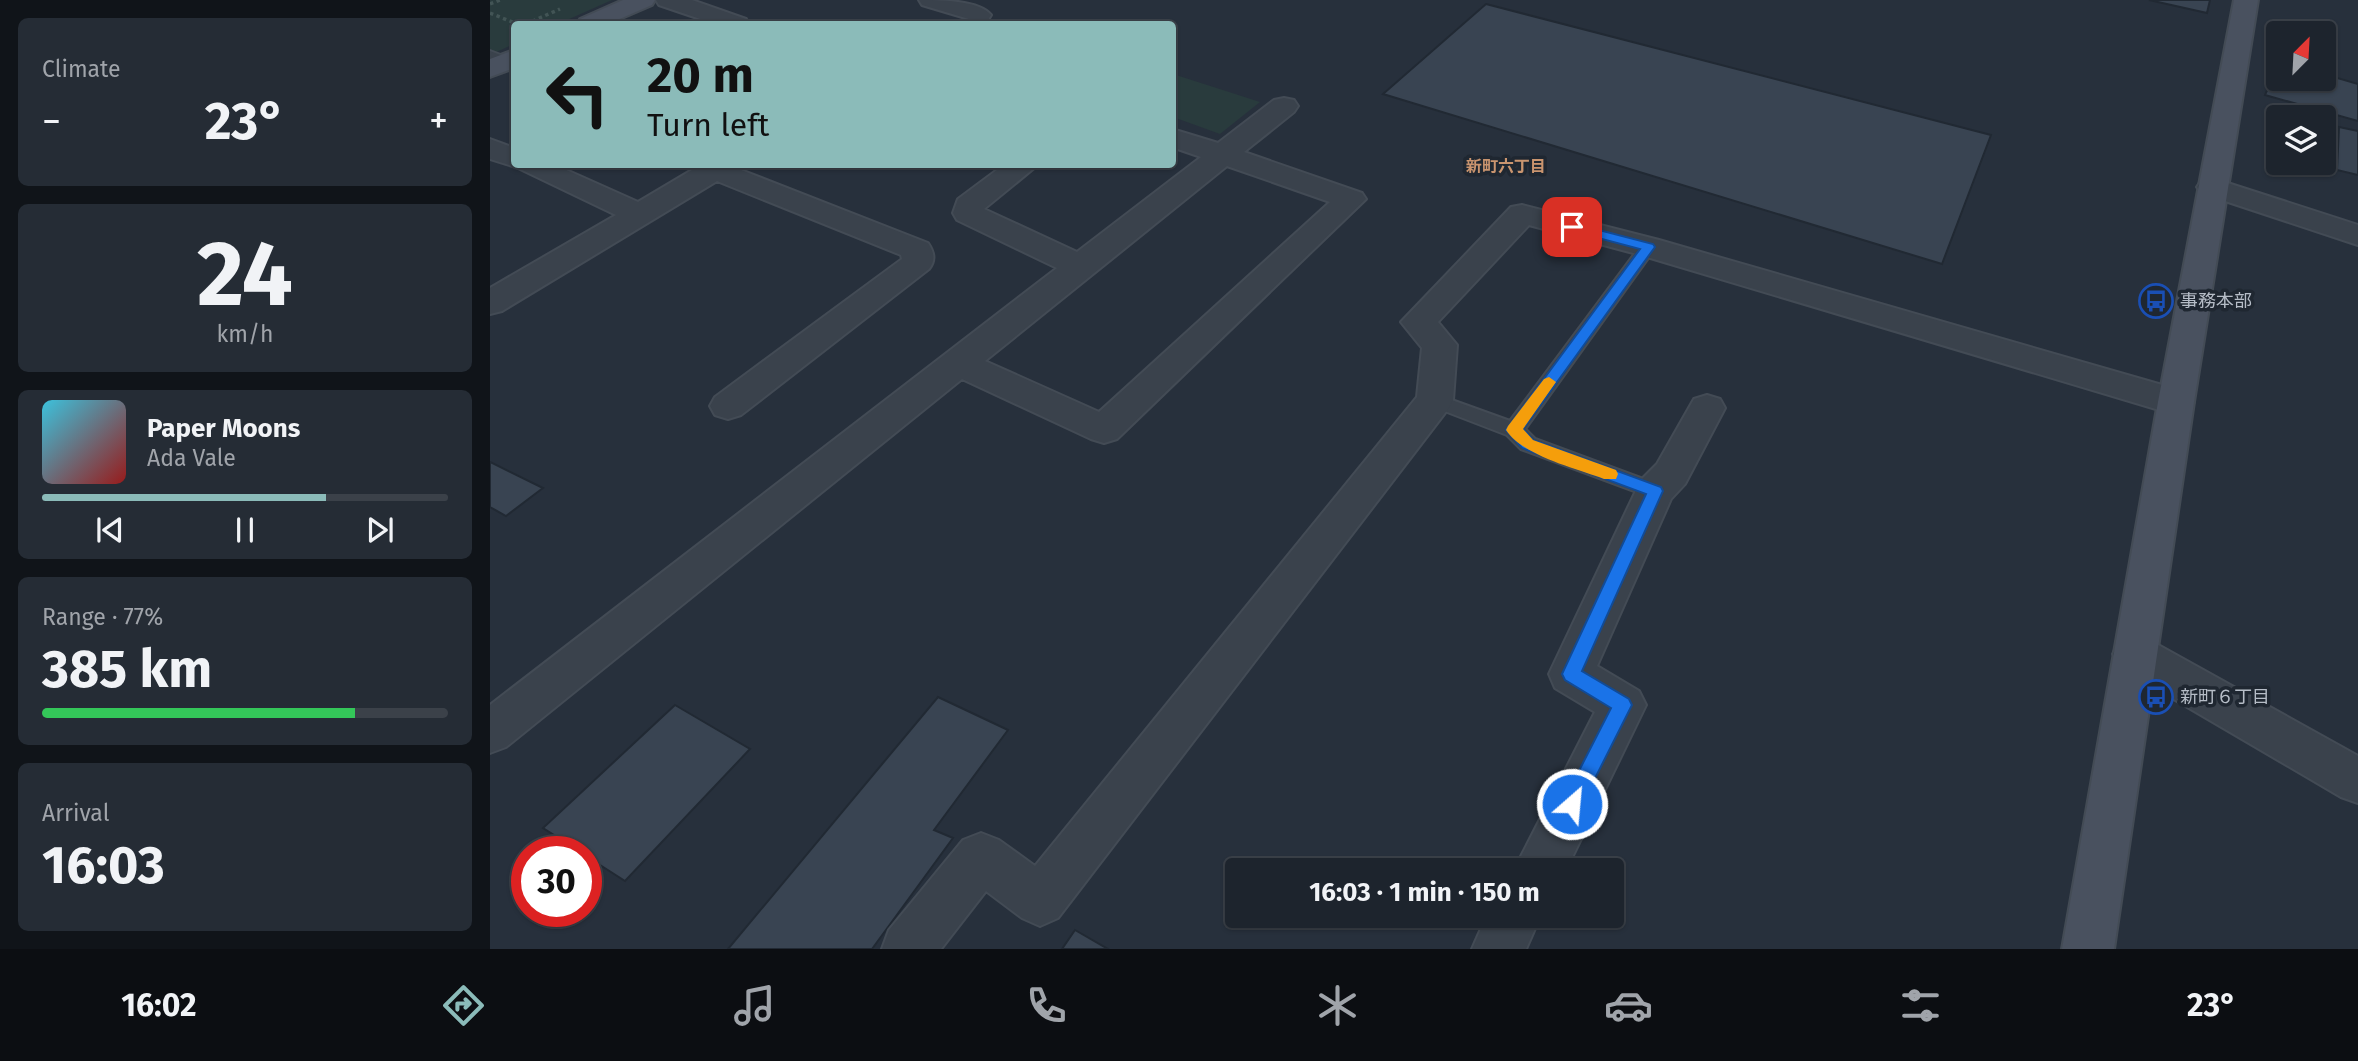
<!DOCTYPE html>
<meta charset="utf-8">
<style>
:root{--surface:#1d242d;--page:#252c35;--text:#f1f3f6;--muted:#a0a4aa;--line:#3b4149;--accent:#8bbbb9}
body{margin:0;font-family:"Fira Sans","Noto Sans JP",sans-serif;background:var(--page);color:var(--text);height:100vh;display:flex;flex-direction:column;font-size:26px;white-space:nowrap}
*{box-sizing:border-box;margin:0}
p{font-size:23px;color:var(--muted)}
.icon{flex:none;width:38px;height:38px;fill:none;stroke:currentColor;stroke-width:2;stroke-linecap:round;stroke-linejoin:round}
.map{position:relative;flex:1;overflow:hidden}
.drawer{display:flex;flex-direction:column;gap:18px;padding:18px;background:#101419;width:490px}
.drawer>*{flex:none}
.hud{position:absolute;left:21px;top:21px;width:665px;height:147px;border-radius:7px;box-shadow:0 2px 5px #0004,0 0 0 2px var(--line);background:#8bbbb9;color:#111;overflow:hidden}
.needle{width:46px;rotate:24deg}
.tools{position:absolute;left:1776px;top:21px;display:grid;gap:14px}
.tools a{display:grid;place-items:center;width:70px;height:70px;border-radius:7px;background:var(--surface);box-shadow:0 2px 5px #0004,0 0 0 2px var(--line);font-size:35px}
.speed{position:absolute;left:21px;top:836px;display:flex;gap:14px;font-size:35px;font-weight:700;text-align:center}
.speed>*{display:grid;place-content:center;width:91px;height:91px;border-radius:50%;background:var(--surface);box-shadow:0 2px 5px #0004,0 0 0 2px var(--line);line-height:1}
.speed .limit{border:10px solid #d22;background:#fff;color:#111}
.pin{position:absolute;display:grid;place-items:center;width:60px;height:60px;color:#fff;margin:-30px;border-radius:14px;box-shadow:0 4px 10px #0006}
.me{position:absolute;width:77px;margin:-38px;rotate:27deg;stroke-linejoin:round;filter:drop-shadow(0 0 5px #0008)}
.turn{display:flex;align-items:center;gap:24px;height:147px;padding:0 21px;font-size:32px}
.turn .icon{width:91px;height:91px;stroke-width:2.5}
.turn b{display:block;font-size:49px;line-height:60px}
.big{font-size:52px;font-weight:700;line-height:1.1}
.drawer .card{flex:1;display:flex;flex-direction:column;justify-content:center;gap:10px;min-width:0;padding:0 24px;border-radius:10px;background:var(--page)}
.drawer .dial{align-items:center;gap:0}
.dial b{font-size:91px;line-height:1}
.song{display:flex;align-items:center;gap:21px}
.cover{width:84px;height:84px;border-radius:10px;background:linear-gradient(135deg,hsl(190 70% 55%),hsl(0 70% 35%))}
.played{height:7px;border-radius:4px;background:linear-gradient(90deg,var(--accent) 70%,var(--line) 70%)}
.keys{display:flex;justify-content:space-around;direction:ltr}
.heat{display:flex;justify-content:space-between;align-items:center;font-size:38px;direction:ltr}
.charge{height:10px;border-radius:5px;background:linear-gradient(90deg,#34c759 77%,var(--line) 0)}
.trip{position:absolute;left:735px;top:858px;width:399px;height:70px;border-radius:7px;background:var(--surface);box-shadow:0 2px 5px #0004,0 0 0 2px var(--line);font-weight:700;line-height:70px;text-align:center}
.menu{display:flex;height:112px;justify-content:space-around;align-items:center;background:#0c0e12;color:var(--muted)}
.menu .icon{width:49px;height:49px}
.menu .current{color:var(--accent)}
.menu b{font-size:32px;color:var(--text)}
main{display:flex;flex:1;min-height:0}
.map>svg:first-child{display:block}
.green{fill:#293b3d}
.building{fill:#394452;stroke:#212933;stroke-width:2}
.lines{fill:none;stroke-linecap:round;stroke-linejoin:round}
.lane-casing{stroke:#434b55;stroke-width:4}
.street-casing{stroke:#434b55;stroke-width:4}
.secondary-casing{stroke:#434b55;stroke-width:4}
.path{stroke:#425455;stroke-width:3.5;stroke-dasharray:3.5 3.5;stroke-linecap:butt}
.lane{fill:#3a424c;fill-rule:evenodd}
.street{fill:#3a424c;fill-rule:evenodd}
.secondary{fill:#49515f;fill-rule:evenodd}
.route{fill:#1a73e8;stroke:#114b97;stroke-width:2}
.slow{fill:#f59e0b}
.labels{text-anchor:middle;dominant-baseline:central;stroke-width:7;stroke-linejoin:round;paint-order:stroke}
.far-neighbourhood-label{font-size:16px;font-weight:bold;fill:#ca956f;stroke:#1f2731}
.poi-label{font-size:18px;fill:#b6bdc7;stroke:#1f2731;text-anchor:start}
</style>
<main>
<section class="drawer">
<div class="card"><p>Climate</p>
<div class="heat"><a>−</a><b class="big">23°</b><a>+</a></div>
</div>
<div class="card dial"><b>24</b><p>km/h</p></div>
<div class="card">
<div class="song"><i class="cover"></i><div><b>Paper Moons</b><p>Ada Vale</p></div></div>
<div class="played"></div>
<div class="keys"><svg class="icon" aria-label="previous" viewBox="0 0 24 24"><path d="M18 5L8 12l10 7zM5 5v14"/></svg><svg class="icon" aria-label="pause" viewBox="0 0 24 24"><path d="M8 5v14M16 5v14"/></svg><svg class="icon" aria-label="next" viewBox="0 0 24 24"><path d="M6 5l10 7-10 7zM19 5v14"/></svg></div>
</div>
<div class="card"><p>Range · 77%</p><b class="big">385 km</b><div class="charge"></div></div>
<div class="card"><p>Arrival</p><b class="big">16:03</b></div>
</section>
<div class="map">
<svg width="1868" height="949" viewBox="0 0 1868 949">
<rect width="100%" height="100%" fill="#27303c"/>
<path class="green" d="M0 0H122L68 24H24V44L0 55Z
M683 74 770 102 730 134 683 117Z"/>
<path class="building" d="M1659 0H1720L1717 13Z
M996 4 1501 135 1452 264 893 94Z
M1788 64V79H1834V74L1868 84V121L1775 95Z
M1849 127 1868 131V175L1847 170Z
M0 462 53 488 16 516 0 507Z
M448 697 518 730 444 830 463 838 382 949H238Z
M185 705 260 749 135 881 96 856V852H91L53 828Z
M585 930 618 949H572Z"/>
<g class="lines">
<g class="lane-casing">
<path id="lane" d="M0 51 21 59 23 62 16 66 0 60Z
M1158 242 1166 247 1035 429 1045 439 1172 486 1175 491 1172 496 1165 498 1158 496 1031 449 1017 435 939 405 936 400 939 395 945 394 1020 421 1152 244Z"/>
</g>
<g class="street-casing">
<path id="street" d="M166 0H202L256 19 259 24H225L169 5Z
M429 0C448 0 489 0 501 15L498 20 489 22 432 5Z
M794 98 804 100 808 106 804 112 754 152 872 193 876 199 627 439 614 443 601 439 472 379 16 747 0 753V705L567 268 467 220 463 213 468 199 515 164H549L494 209 587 252 711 157 682 147V129L728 143 784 100ZM737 166 840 202 609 412 495 361Z
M0 139 24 148V164H63L148 202 212 164H248L246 168 438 243C444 252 446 260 439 269L251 415 238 419 225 415 220 406 225 397 412 259 411 255 227 181 12 311 0 314V288L126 215 26 167 0 159Z
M1722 178 1868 225V245L1711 193 1707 187 1711 181Z
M1032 205 1169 240 1686 389 1699 393 1704 402 1699 411 1686 415 1147 254 1039 225 948 322 967 345 963 400 958 409 568 918 550 926 532 918 496 891 451 949H392L399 930 473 840 491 833 509 840 545 866 927 397 932 348 911 322 1021 207Z
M1217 395 1230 399 1235 408 1195 484 1181 499 1107 666 1149 691 1156 705 1076 870H1024L1105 712 1065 688 1059 674 1151 480 1167 464 1204 399Z
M1645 635 1661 641 1868 756V803L1851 797 1629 667 1623 654 1629 641Z
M997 915H1051L1036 949H982Z"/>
</g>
<g class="secondary-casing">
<path id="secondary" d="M133 0H165L162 5 118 24H87L90 19Z
M1744 0H1768L1704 402 1624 949H1572L1668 402Z
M24 50V68L0 77V59Z"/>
</g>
<path class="path" d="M0 4 10 0
M0 13 27 24
M36 24 70 9"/>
<use href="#lane" class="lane"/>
<use href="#street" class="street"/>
<use href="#secondary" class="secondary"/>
</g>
<path class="route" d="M1082 223 1163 244 1165 247 1033 429 1043 440 1171 487 1173 491 1092 671 1139 699 1142 705 1089 810 1082 813 1075 810 1072 804 1121 708 1075 680 1072 674 1156 494 1032 448 1016 430 1150 249 1078 230V224Z"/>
<path class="slow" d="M1059 377 1066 382 1033 429 1043 440 1126 470 1128 474 1126 479H1114C1085 468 1033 456 1016 430L1018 426 1054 379Z"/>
<defs>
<g id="bus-ring" transform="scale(1.75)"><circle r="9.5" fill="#1f2731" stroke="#1a4fb4" stroke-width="1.5"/><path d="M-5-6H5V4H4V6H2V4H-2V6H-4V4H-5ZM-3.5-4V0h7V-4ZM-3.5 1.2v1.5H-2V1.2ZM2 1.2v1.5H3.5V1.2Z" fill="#1a4fb4"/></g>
</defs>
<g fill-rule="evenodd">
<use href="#bus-ring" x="1666" y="301"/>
<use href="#bus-ring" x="1666" y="697"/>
</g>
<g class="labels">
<g class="far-neighbourhood-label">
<text x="1016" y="166">新町六丁目</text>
</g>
<g class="poi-label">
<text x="1690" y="301">事務本部</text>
<text x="1690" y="697">新町６丁目</text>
</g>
</g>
</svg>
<div class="tools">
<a><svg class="needle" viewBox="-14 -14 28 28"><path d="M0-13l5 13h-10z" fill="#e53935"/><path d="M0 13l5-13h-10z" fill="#a0a4aa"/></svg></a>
<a><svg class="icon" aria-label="layers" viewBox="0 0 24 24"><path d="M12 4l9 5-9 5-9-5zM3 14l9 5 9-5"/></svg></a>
</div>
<div class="speed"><div class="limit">30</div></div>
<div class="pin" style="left:1082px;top:227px;background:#d93025"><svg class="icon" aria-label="arrive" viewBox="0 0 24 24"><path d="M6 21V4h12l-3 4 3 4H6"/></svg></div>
<svg class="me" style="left:1082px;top:804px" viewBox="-20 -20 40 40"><circle r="17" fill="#1a73e8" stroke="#fff" stroke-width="3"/><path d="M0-11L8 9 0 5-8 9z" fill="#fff"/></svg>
<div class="trip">16:03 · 1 min · 150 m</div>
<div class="hud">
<div class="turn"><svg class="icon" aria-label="left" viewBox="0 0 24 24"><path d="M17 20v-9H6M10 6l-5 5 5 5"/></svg><div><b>20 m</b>Turn left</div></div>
</div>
</div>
</main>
<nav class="menu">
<b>16:02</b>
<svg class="icon current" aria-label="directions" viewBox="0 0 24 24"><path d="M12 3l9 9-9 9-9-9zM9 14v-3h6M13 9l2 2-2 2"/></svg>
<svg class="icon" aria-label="music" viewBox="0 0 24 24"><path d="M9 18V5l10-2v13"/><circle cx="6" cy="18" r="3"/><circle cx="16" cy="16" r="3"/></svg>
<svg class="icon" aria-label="phone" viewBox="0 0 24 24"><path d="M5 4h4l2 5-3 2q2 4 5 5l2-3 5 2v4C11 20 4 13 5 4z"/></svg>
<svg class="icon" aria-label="climate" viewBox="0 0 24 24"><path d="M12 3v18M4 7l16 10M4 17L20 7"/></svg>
<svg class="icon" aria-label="car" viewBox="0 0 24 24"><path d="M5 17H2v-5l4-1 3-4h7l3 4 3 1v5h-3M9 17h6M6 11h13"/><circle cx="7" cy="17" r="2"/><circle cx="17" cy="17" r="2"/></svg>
<svg class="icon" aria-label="filters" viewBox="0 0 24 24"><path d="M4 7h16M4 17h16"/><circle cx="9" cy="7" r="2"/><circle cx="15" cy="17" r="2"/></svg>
<b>23°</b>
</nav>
